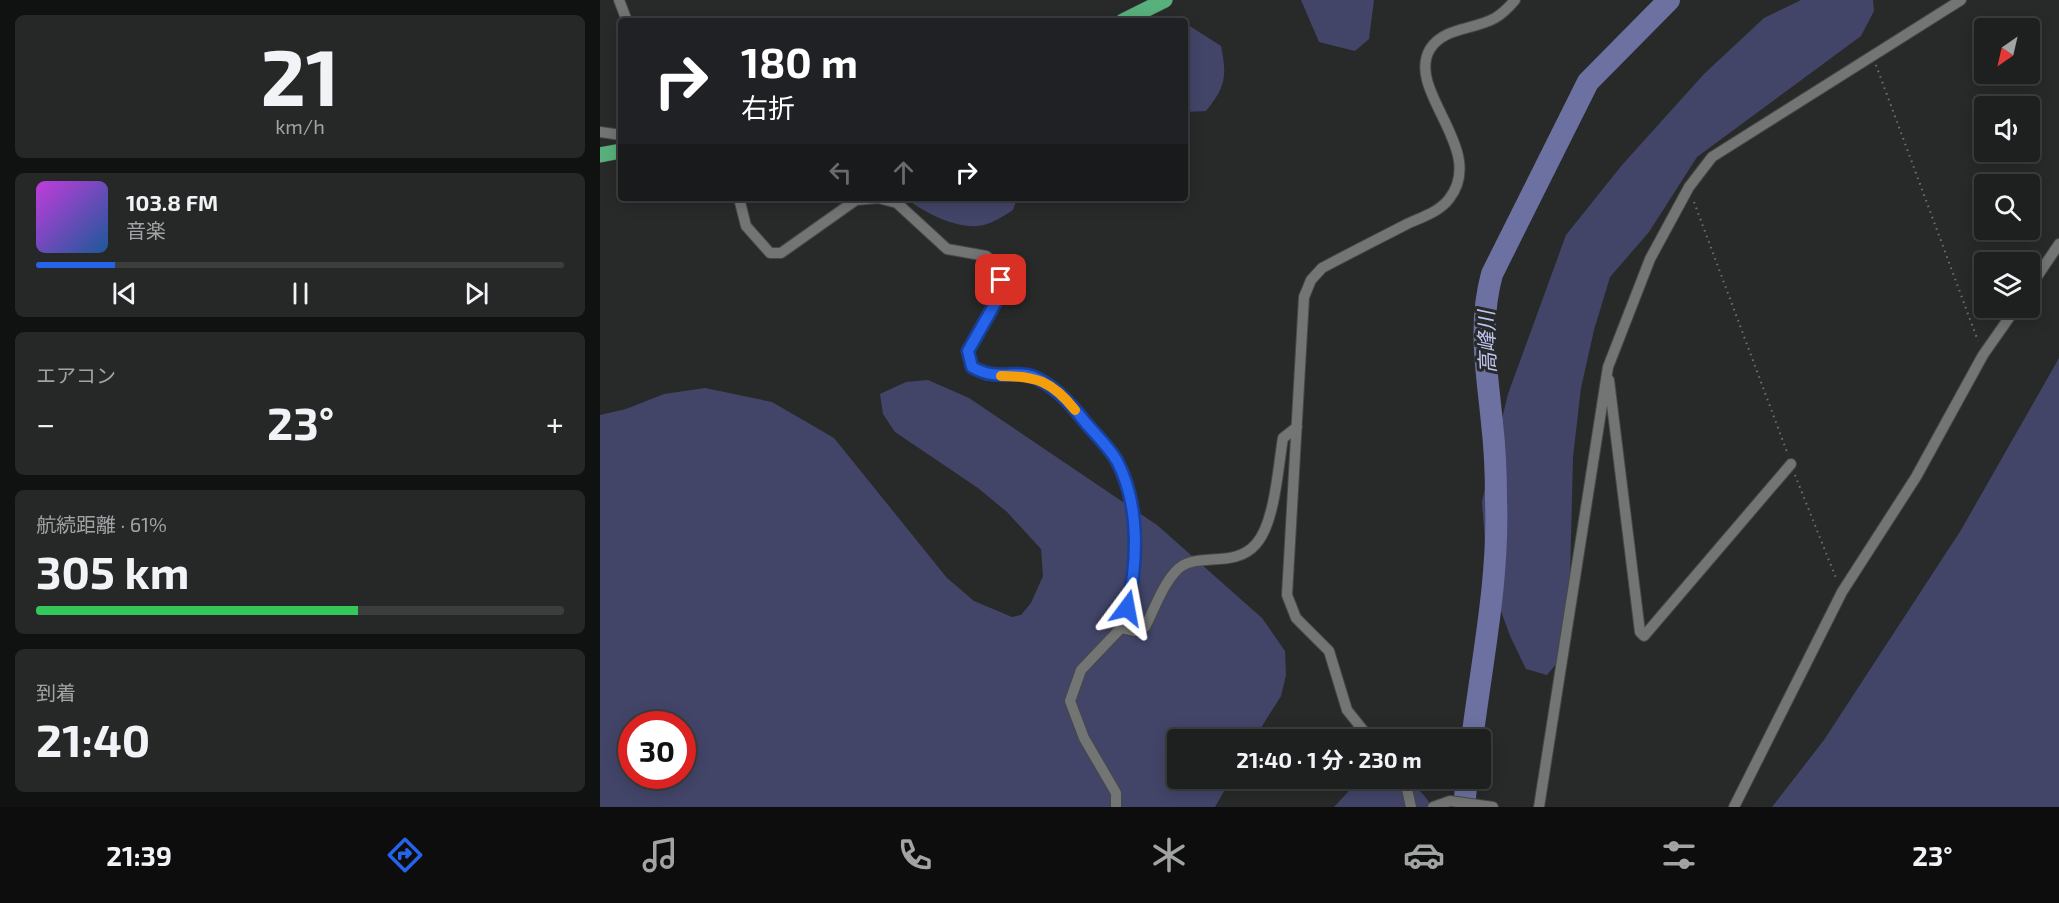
<!DOCTYPE html>
<html lang="ja">
<meta charset="utf-8">
<style>
:root{--surface:#1e201f;--page:#262828;--text:#f1f3f6;--muted:#a1a3a4;--line:#3c3e3d;--accent:#2563eb}
body{margin:0;font-family:"Exo 2","Noto Sans JP",sans-serif;background:var(--page);color:var(--text);height:100vh;display:flex;flex-direction:column;font-size:22px;white-space:nowrap}
*{box-sizing:border-box;margin:0}
p{font-size:20px;color:var(--muted)}
.icon{flex:none;width:33px;height:33px;fill:none;stroke:currentColor;stroke-width:2;stroke-linecap:round;stroke-linejoin:round}
.map{position:relative;flex:1;overflow:hidden}
.side{display:flex;flex-direction:column;gap:15px;padding:15px;background:#101211;width:600px}
.side>*{flex:none}
.guide{position:absolute;left:18px;top:18px;width:570px;height:183px;border-radius:6px;box-shadow:0 3px 15px #0003,0 0 0 2px var(--line);background:#202124;color:#fff;overflow:hidden}
.needle{width:39px;rotate:214deg}
.buttons{position:absolute;left:1374px;top:18px;display:grid;gap:12px}
.buttons a{display:grid;place-items:center;width:66px;height:66px;border-radius:6px;background:var(--surface);box-shadow:0 3px 15px #0003,0 0 0 2px var(--line);font-size:30px}
.speed{position:absolute;left:18px;top:711px;display:flex;gap:12px;font-size:30px;font-weight:700;text-align:center}
.speed>*{display:grid;place-content:center;width:78px;height:78px;border-radius:50%;background:var(--surface);box-shadow:0 3px 15px #0003,0 0 0 2px var(--line);line-height:1}
.speed .limit{border:9px solid #d22;background:#fff;color:#111}
.pin{position:absolute;display:grid;place-items:center;width:51px;height:51px;color:#fff;margin:-26px;border-radius:12px;box-shadow:0 3px 9px #0006}
.me{position:absolute;width:66px;margin:-33px;rotate:13deg;stroke-linejoin:round;filter:drop-shadow(0 0 4px #0008)}
.turn{display:flex;align-items:center;gap:21px;height:126px;padding:0 24px;font-size:27px}
.turn .icon{width:78px;height:78px;stroke-width:2.5}
.turn b{display:block;font-size:42px;line-height:51px}
.lanes{display:flex;align-items:center;height:57px;padding:0 24px;background:#0003;justify-content:center;gap:30px;direction:ltr}
.lanes .off{opacity:.35}
.big{font-size:45px;font-weight:700;line-height:1.1}
.side .card{flex:1;display:flex;flex-direction:column;justify-content:center;gap:9px;min-width:0;padding:0 21px;border-radius:9px;background:var(--page)}
.side .dial{align-items:center;gap:0}
.dial b{font-size:78px;line-height:1}
.song{display:flex;align-items:center;gap:18px}
.cover{width:72px;height:72px;border-radius:9px;background:linear-gradient(135deg,hsl(290 70% 55%),hsl(210 70% 35%))}
.played{height:6px;border-radius:3px;background:linear-gradient(90deg,var(--accent) 15%,var(--line) 15%)}
.keys{display:flex;justify-content:space-around;direction:ltr}
.heat{display:flex;justify-content:space-between;align-items:center;font-size:33px;direction:ltr}
.charge{height:9px;border-radius:4px;background:linear-gradient(90deg,#34c759 61%,var(--line) 0)}
.trip{position:absolute;left:567px;top:729px;width:324px;height:60px;border-radius:6px;background:var(--surface);box-shadow:0 3px 15px #0003,0 0 0 2px var(--line);font-weight:700;line-height:60px;text-align:center}
.menu{display:flex;height:96px;justify-content:space-around;align-items:center;background:#0c0d0c;color:var(--muted)}
.menu .icon{width:42px;height:42px}
.menu .current{color:var(--accent)}
.menu b{font-size:27px;color:var(--text)}
main{display:flex;flex:1;min-height:0}
.map>svg:first-child{display:block}
.green{fill:#424568;fill-rule:evenodd}
.lines{fill:none;stroke-linecap:round;stroke-linejoin:round}
.river{stroke:#6d71a1;stroke-width:22}
.minor-casing{stroke:#464847;stroke-width:12}
.primary-casing{stroke:#464847;stroke-width:16}
.path{stroke:#707271;stroke-width:2;stroke-dasharray:1.5 4.5;stroke-linecap:butt}
.minor{stroke:#727573;stroke-width:10}
.primary{stroke:#58b17c;stroke-width:15}
.route-casing{stroke:#184099;stroke-width:15}
.route{stroke:#2563eb;stroke-width:10}
.slow{stroke:#f59e0b;stroke-width:10}
.labels{text-anchor:middle;dominant-baseline:central;stroke-width:6;stroke-linejoin:round;paint-order:stroke}
.water-label{font-size:21px;font-style:italic;fill:#c1c6f2;stroke:#282a29}
</style>
<main>
<section class="side">
<div class="card dial"><b>21</b><p>km/h</p></div>
<div class="card">
<div class="song"><i class="cover"></i><div><b>103.8 FM</b><p>音楽</p></div></div>
<div class="played"></div>
<div class="keys"><svg class="icon" aria-label="previous" viewBox="0 0 24 24"><path d="M18 5L8 12l10 7zM5 5v14"/></svg><svg class="icon" aria-label="pause" viewBox="0 0 24 24"><path d="M8 5v14M16 5v14"/></svg><svg class="icon" aria-label="next" viewBox="0 0 24 24"><path d="M6 5l10 7-10 7zM19 5v14"/></svg></div>
</div>
<div class="card"><p>エアコン</p>
<div class="heat"><a>−</a><b class="big">23°</b><a>+</a></div>
</div>
<div class="card"><p>航続距離 · 61%</p><b class="big">305 km</b><div class="charge"></div></div>
<div class="card"><p>到着</p><b class="big">21:40</b></div>
</section>
<div class="map">
<svg width="1459" height="807" viewBox="0 0 1459 807">
<rect width="100%" height="100%" fill="#282a29"/>
<path class="green" d="M701 0H774L769 39 755 51 719 42Z
M1201 0H1273L1274 11 1261 36 1097 157 1049 232 1010 277 994 330 981 388 973 457 970 578 962 657 947 675 926 669 911 638 899 606 886 556 882 501 908 394 966 235 1022 165 1104 74 1164 18Z
M585 23 621 46C627 76 626 87 606 111L585 112Z
M306 198H417L413 210C401 218 386 228 370 226 350 225 321 211 306 198Z
M1459 358V807H1172L1224 740 1361 530Z
M328 380 369 398 557 525 662 618 685 651 686 675 681 696 654 739 578 740V778L631 779 615 807H0V415L26 409 64 394 105 388 172 402 234 438 347 578 374 601 412 617 421 615 431 603 443 576 441 549 407 512 378 488 295 432 283 414 280 394 306 382ZM32 724H82V776H32Z
M761 778C795 779 813 774 832 807H734Z"/>
<g class="lines">
<path class="river" d="M872 740C882 660 899 580 896 500 896 474 895 448 892 423 887 371 878 325 892 274L988 82 1069 0
M864 807 867 778"/>
<g class="minor-casing">
<path id="minor" d="M19 0 27 21
M0 132 21 135
M139 198 146 226 170 253H181L256 200 278 198 297 203 347 249 386 256 401 268V293L368 351 372 367 387 375 432 376 448 385 471 404 516 460 529 491 534 521 535 574 527 608 521 628 481 670 470 701 484 738 516 793V807
M1430 287 1459 244
M1009 380 1040 632 1044 636 1191 464
M521 628 534 631 545 627C554 610 562 586 576 571 594 550 634 570 656 544 675 523 678 467 683 438L697 427
M771 740 747 710 729 651 696 618 687 595 704 297 711 280 722 268C750 253 778 239 807 224 822 217 839 212 849 199 888 150 805 91 830 49 844 27 874 30 895 18 902 14 909 7 915 0
M800 778 807 789 811 807
M833 807 850 801 893 807
M939 807 1008 367 1050 259 1089 187 1112 157 1361 0
M1134 807 1242 592 1316 477 1383 355 1416 308"/>
</g>
<g class="primary-casing">
<path id="primary" d="M523 21 565 0
M0 155 21 151"/>
</g>
<path class="path" d="M1276 65 1378 341
M1094 202 1187 452
M1195 475 1236 578"/>
<use href="#minor" class="minor"/>
<use href="#primary" class="primary"/>
</g>
<g class="lines">
<g class="route-casing">
<path id="route" d="M401 280V293L368 351 372 367C398 382 413 369 434 377 455 386 472 405 485 422 495 434 509 447 517 461 540 505 538 562 527 608"/>
</g>
<use href="#route" class="route"/>
<path class="slow" d="M401 376C436 376 452 381 475 410"/>
</g>
<g class="labels">
<g class="water-label">
<text transform="translate(886 342) rotate(-92)">高峰川</text>
</g>
</g>
</svg>
<div class="buttons">
<a><svg class="needle" viewBox="-14 -14 28 28"><path d="M0-13l5 13h-10z" fill="#e53935"/><path d="M0 13l5-13h-10z" fill="#a1a3a4"/></svg></a>
<a><svg class="icon" aria-label="sound" viewBox="0 0 24 24"><path d="M4 9h4l5-4v14l-5-4H4zM17 9q2 3 0 6"/></svg></a>
<a><svg class="icon" aria-label="search" viewBox="0 0 24 24"><circle cx="10" cy="10" r="6"/><path d="M15 15l6 6"/></svg></a>
<a><svg class="icon" aria-label="layers" viewBox="0 0 24 24"><path d="M12 4l9 5-9 5-9-5zM3 14l9 5 9-5"/></svg></a>
</div>
<div class="speed"><div class="limit">30</div></div>
<div class="pin" style="left:401px;top:280px;background:#d93025"><svg class="icon" aria-label="arrive" viewBox="0 0 24 24"><path d="M6 21V4h12l-3 4 3 4H6"/></svg></div>
<svg class="me" style="left:527px;top:608px" viewBox="-20 -20 40 40"><path d="M0-17L14 15 0 8-14 15z" fill="#2563eb" stroke="#fff" stroke-width="4"/></svg>
<div class="trip">21:40 · 1 分 · 230 m</div>
<div class="guide">
<div class="turn"><svg class="icon" aria-label="right" viewBox="0 0 24 24"><path d="M7 20v-9h11M14 6l5 5-5 5"/></svg><div><b>180 m</b>右折</div></div>
<div class="lanes"><svg class="icon off" aria-label="left" viewBox="0 0 24 24"><path d="M17 20v-9H6M10 6l-5 5 5 5"/></svg><svg class="icon off" aria-label="ahead" viewBox="0 0 24 24"><path d="M12 20V5M6 11l6-6 6 6"/></svg><svg class="icon" aria-label="right" viewBox="0 0 24 24"><path d="M7 20v-9h11M14 6l5 5-5 5"/></svg></div>
</div>
</div>
</main>
<nav class="menu">
<b>21:39</b>
<svg class="icon current" aria-label="directions" viewBox="0 0 24 24"><path d="M12 3l9 9-9 9-9-9zM9 14v-3h6M13 9l2 2-2 2"/></svg>
<svg class="icon" aria-label="music" viewBox="0 0 24 24"><path d="M9 18V5l10-2v13"/><circle cx="6" cy="18" r="3"/><circle cx="16" cy="16" r="3"/></svg>
<svg class="icon" aria-label="phone" viewBox="0 0 24 24"><path d="M5 4h4l2 5-3 2q2 4 5 5l2-3 5 2v4C11 20 4 13 5 4z"/></svg>
<svg class="icon" aria-label="climate" viewBox="0 0 24 24"><path d="M12 3v18M4 7l16 10M4 17L20 7"/></svg>
<svg class="icon" aria-label="car" viewBox="0 0 24 24"><path d="M5 17H2v-5l4-1 3-4h7l3 4 3 1v5h-3M9 17h6M6 11h13"/><circle cx="7" cy="17" r="2"/><circle cx="17" cy="17" r="2"/></svg>
<svg class="icon" aria-label="filters" viewBox="0 0 24 24"><path d="M4 7h16M4 17h16"/><circle cx="9" cy="7" r="2"/><circle cx="15" cy="17" r="2"/></svg>
<b>23°</b>
</nav>
